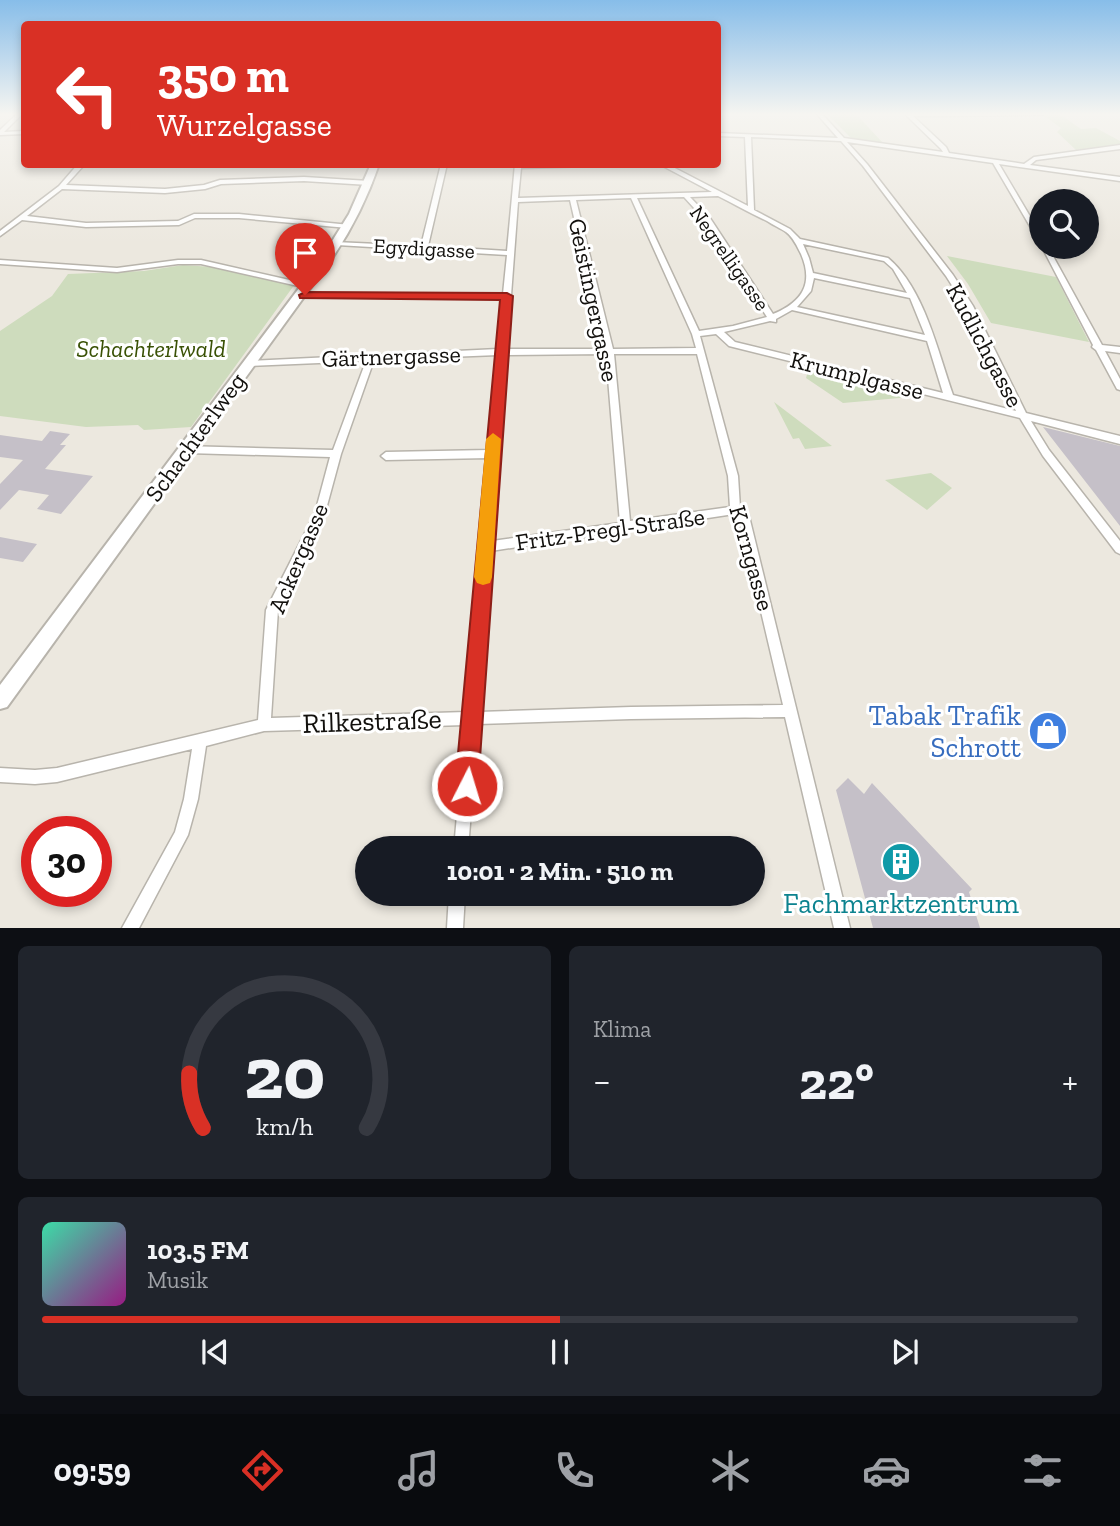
<!DOCTYPE html>
<html lang="de">
<meta charset="utf-8">
<style>
:root{--surface:#171b24;--page:#20242c;--text:#f1f3f6;--muted:#9ea1a6;--line:#363941;--accent:#d93025}
body{margin:0;font-family:"Zilla Slab",serif;background:var(--page);color:var(--text);height:100vh;display:flex;flex-direction:column;font-size:26px;white-space:nowrap}
*{box-sizing:border-box;margin:0}
p{font-size:23px;color:var(--muted)}
.icon{flex:none;width:38px;height:38px;fill:none;stroke:currentColor;stroke-width:2;stroke-linecap:round;stroke-linejoin:round}
.map{position:relative;height:928px;overflow:hidden}
.sheet{display:flex;flex-direction:column;gap:18px;padding:18px;background:#0d0f14;flex:1}
.sheet>*{flex:none}
.hud{position:absolute;left:21px;top:21px;width:700px;height:147px;border-radius:7px;box-shadow:0 4px 10px #0003;background:#d93025;color:#fff;overflow:hidden}
.controls{position:absolute;left:1029px;top:189px;display:grid;gap:14px}
.controls a{display:grid;place-items:center;width:70px;height:70px;border-radius:50%;background:var(--surface);box-shadow:0 4px 10px #0003;font-size:35px}
.speed{position:absolute;left:21px;top:816px;display:flex;gap:14px;font-size:35px;font-weight:700;text-align:center}
.speed>*{display:grid;place-content:center;width:91px;height:91px;border-radius:50%;background:var(--surface);box-shadow:0 4px 10px #0003;line-height:1}
.speed .limit{border:10px solid #d22;background:#fff;color:#111}
.pin{position:absolute;display:grid;place-items:center;width:60px;height:60px;color:#fff;margin:-72px -30px;border-radius:50% 50% 50% 0;rotate:-45deg;box-shadow:0 0 7px #0007}
.pin .icon{rotate:45deg}
.me{position:absolute;width:77px;margin:-38px;rotate:5deg;stroke-linejoin:round;filter:drop-shadow(0 0 5px #0008)}
.turn{display:flex;align-items:center;gap:24px;height:147px;padding:0 21px;font-size:32px}
.turn .icon{width:91px;height:91px;stroke-width:2.5}
.turn b{display:block;font-size:49px;line-height:60px}
.big{font-size:52px;font-weight:700;line-height:1.1}
.sheet .tile{flex:1;display:flex;flex-direction:column;justify-content:center;gap:10px;min-width:0;padding:0 24px;border-radius:10px;background:var(--page)}
.sheet .dial{align-items:center;gap:0}
.dial svg{height:182px;overflow:visible;fill:none;stroke:var(--line);stroke-width:7;stroke-linecap:round;text-anchor:middle}
.dial text{fill:var(--text);stroke:none}
.song{display:flex;align-items:center;gap:21px}
.cover{width:84px;height:84px;border-radius:10px;background:linear-gradient(135deg,hsl(160 70% 55%),hsl(310 70% 35%))}
.played{height:7px;border-radius:4px;background:linear-gradient(90deg,var(--accent) 50%,var(--line) 50%)}
.keys{display:flex;justify-content:space-around;direction:ltr}
.heat{display:flex;justify-content:space-between;align-items:center;font-size:38px;direction:ltr}
.sheet .tiles{flex:1;display:grid;gap:18px;grid-template-columns:1fr 1fr}
.tile:last-child{grid-column:span 2}
.trip{position:absolute;left:355px;top:836px;width:410px;height:70px;border-radius:35px;background:var(--surface);box-shadow:0 4px 10px #0003;font-weight:700;line-height:70px;text-align:center}
.menu{display:flex;height:112px;justify-content:space-around;align-items:center;background:#090b0e;color:var(--muted)}
.menu .icon{width:49px;height:49px}
.menu .current{color:var(--accent)}
.menu b{font-size:32px;color:var(--text)}
.map>svg:first-child{display:block}
.green{fill:#cedcbd}
.building{fill:#c5c0c8}
.lines{fill:none;stroke-linecap:round;stroke-linejoin:round}
.street-casing{stroke:#b8b4ac;stroke-width:3}
.secondary-casing{stroke:#b8b4ac;stroke-width:4}
.street{fill:#fff;fill-rule:evenodd}
.secondary{fill:#fff;fill-rule:evenodd}
.route{fill:#d93025;stroke:#8d1f18;stroke-width:2}
.slow{fill:#f59e0b}
.labels{text-anchor:middle;dominant-baseline:central;stroke-width:6;stroke-linejoin:round;paint-order:stroke}
.far-street-label{font-size:21px;fill:#12100d;stroke:#fff}
.street-label{font-size:24px;fill:#12100d;stroke:#fff}
.park-label{font-size:24px;font-style:italic;fill:#395105;stroke:#fff}
.near-shop-label{font-size:28px;fill:#366cbe;stroke:#fff;text-anchor:end}
.near-street-label{font-size:28px;fill:#12100d;stroke:#fff}
.near-culture-label{font-size:28px;fill:#0d838f;stroke:#fff}
</style>
<div class="map">
<svg width="1120" height="928" viewBox="0 0 1120 928">
<rect width="100%" height="100%" fill="#ece8df"/>
<path class="green" d="M826 113H855L883 143 852 139Z
M1043 115H1061L1081 129 1096 128 1120 141V144L1076 150 1057 132 1061 128Z
M947 256 1056 277 1089 342 991 323 968 284Z
M183 265 212 267 295 284 191 427 144 430 138 425 86 427 0 416V331L52 296 68 274 144 271Z
M808 371 911 397 843 403 806 378Z
M774 402 832 446 805 449 799 438 793 439Z
M931 473 952 488 927 510 885 480Z"/>
<path class="building" d="M1043 427 1120 446V526Z
M50 431 70 434 60 445H66L45 469 93 476 61 514 37 509 49 495 19 490 0 510V484L23 460 0 457V435L42 441Z
M0 537 37 544 23 562 0 558Z
M848 778 864 794 872 783 972 889 969 892 980 928H873L836 790Z"/>
<g class="lines">
<g class="street-casing">
<path id="street" d="M18 113H23L4 132 24 131V134L0 135V130Z
M816 113H821L844 138 943 152 941 149 906 115V113H1044L1042 115 913 116 946 147 949 153 1024 164 1034 157 1120 145V149L1036 160 1030 165 1120 177V181L999 164 1041 235V242L1038 240 993 163 847 142 867 164 953 275 973 306 1026 413 1120 436V444L1031 421 1049 450 1120 541V554L1116 552 1043 456 1020 418 729 346 716 334 700 336 738 476 740 508 748 513 749 516 850 928H834L785 717 631 719 478 724 468 849H454L465 725 264 731 206 746 198 799 188 835 139 928H122L175 832 184 799 192 749 57 782 35 784 0 782V768L35 770 57 768 258 720 266 610 315 513 330 457 187 453 182 449 184 446 333 450 366 361 250 366 246 363 247 361 498 349 503 298 299 297 295 295 299 293 503 294 507 255 337 245 335 244V242L421 246 441 164H447L428 246 507 251 515 164H657L521 168 518 198 712 192 659 164H667L748 206 745 137 718 136V133L838 138ZM751 137 841 141 863 166 946 276 965 306 1016 411 953 395C938 352 924 288 888 258L800 239 790 229 754 210ZM718 196C734 204 750 213 767 221 773 225 780 228 786 232 793 237 797 246 801 254 814 284 802 302 773 314L710 218 690 197ZM684 197 705 220 767 317 733 326 699 331 637 198ZM631 198 692 334 696 348 613 349 576 200ZM570 200 604 349H507L518 202ZM803 244 884 261 893 269 907 293 813 273 809 258ZM814 278 910 298 925 335 797 307 811 291ZM792 310 927 341 943 393 735 342 724 332 770 321 776 322V319ZM606 354 620 523 492 541 506 355ZM614 354H697L728 476 730 507 630 521ZM498 355 489 450 386 452 381 456 386 460 489 458 466 712 271 718 278 610 325 513 341 454 374 360ZM734 514 739 518 783 705 631 707 479 712 491 551Z
M78 164H85L66 185 165 189 204 185 220 180 304 177 369 181 372 183 369 185 304 181 221 184 205 189 165 193 62 189 27 216 86 223 178 221 194 214H239L350 225 351 226 348 228 239 218H195L179 225 86 227 22 220 0 236V231L59 186Z
M1042 247H1048L1102 345 1120 347V353L1105 351 1120 379V390L1117 389 1096 350 1092 347 1093 345Z
M0 260 117 268 178 260H201L307 284 311 286 307 288 201 264H178L117 272 0 264Z
M449 894H465L463 928H447Z"/>
</g>
<g class="secondary-casing">
<path id="secondary" d="M371 164H379C367 199 351 231 330 261L7 707 0 709V685L321 259 349 214Z"/>
</g>
<use href="#street" class="street"/>
<use href="#secondary" class="secondary"/>
</g>
<linearGradient id="sky" x2="0" y2="1"><stop stop-color="#87bde9"/><stop offset="0.47" stop-color="#f6f5f1"/><stop offset="1" stop-color="#f6f5f1" stop-opacity="0"/></linearGradient>
<rect width="1120" height="243" fill="url(#sky)"/>
<path class="route" d="M305 292 507 293 513 296 478 786 475 794 467 797 459 794 455 786 500 300 300 298 299 295Z"/>
<path class="slow" d="M493 433 501 439 492 577 490 583 483 585 477 583 474 577 486 439Z"/>
<defs>
<g id="shop-disc" transform="scale(2.0125)"><circle r="9.5" fill="#3f7fe0" stroke="#fff"/><path d="M-5-2.5h2.3a2.7 3.5 0 0 1 5.4 0H5L5.5 6h-11ZM-1.5-2.5h3a1.5 2.3 0 0 0-3 0Z" fill="#fff"/></g>
<g id="building-disc" transform="scale(2.0125)"><circle r="9.5" fill="#0f9aa8" stroke="#fff"/><path d="M-4-6H4V6H1V3H-1V6H-4ZM-2.5-4.3h1.7v1.8h-1.7ZM.8-4.3h1.7v1.8H.8ZM-2.5-1h1.7V.8h-1.7ZM.8-1h1.7V.8H.8Z" fill="#fff"/></g>
</defs>
<g fill-rule="evenodd">
<use href="#shop-disc" x="1048" y="731"/>
<use href="#building-disc" x="901" y="862"/>
</g>
<g class="labels">
<g class="far-street-label">
<text transform="translate(424 248) rotate(3)">Egydigasse</text>
<text transform="translate(730 258) rotate(55)">Negrelligasse</text>
</g>
<g class="street-label">
<text transform="translate(594 300) rotate(78)">Geistingergasse</text>
<text transform="translate(985 345) rotate(62)">Kudlichgasse</text>
<text transform="translate(391 356) rotate(-2)">Gärtnergasse</text>
<text transform="translate(857 375) rotate(14)">Krumplgasse</text>
<text transform="translate(195 437) rotate(-54)">Schachterlweg</text>
<text transform="translate(610 529) rotate(-8)">Fritz-Pregl-Straße</text>
<text transform="translate(298 558) rotate(-67)">Ackergasse</text>
<text transform="translate(752 558) rotate(74)">Korngasse</text>
</g>
<g class="park-label">
<text x="151" y="348">Schachterlwald</text>
</g>
<g class="near-shop-label">
<text x="1021" y="715">Tabak Trafik<tspan x="1021" dy="32">Schrott</tspan></text>
</g>
<g class="near-street-label">
<text transform="translate(372 721) rotate(-2)">Rilkestraße</text>
</g>
<g class="near-culture-label">
<text x="901" y="903">Fachmarktzentrum</text>
</g>
</g>
</svg>
<div class="controls">
<a><svg class="icon" aria-label="search" viewBox="0 0 24 24"><circle cx="10" cy="10" r="6"/><path d="M15 15l6 6"/></svg></a>
</div>
<div class="speed"><div class="limit">30</div></div>
<div class="pin" style="left:305px;top:295px;background:#d93025"><svg class="icon" aria-label="arrive" viewBox="0 0 24 24"><path d="M6 21V4h12l-3 4 3 4H6"/></svg></div>
<svg class="me" style="left:467px;top:786px" viewBox="-20 -20 40 40"><circle r="17" fill="#d93025" stroke="#fff" stroke-width="3"/><path d="M0-11L8 9 0 5-8 9z" fill="#fff"/></svg>
<div class="trip">10:01 · 2 Min. · 510 m</div>
<div class="hud">
<div class="turn"><svg class="icon" aria-label="left" viewBox="0 0 24 24"><path d="M17 20v-9H6M10 6l-5 5 5 5"/></svg><div><b>350 m</b>Wurzelgasse</div></div>
</div>
</div>
<section class="sheet">
<div class="tiles">
<div class="tile dial"><svg viewBox="0 0 100 80">
<path d="M14 69A42 42 0 1 1 86 69"/>
<path d="M14 69A42 42 0 0 1 8 45" stroke="#d93025"/>
<text x="50" y="56" font-size="32" font-weight="700">20</text>
<text x="50" y="72" font-size="11">km/h</text>
</svg></div>
<div class="tile"><p>Klima</p>
<div class="heat"><a>−</a><b class="big">22°</b><a>+</a></div>
</div>
<div class="tile">
<div class="song"><i class="cover"></i><div><b>103.5 FM</b><p>Musik</p></div></div>
<div class="played"></div>
<div class="keys"><svg class="icon" aria-label="previous" viewBox="0 0 24 24"><path d="M18 5L8 12l10 7zM5 5v14"/></svg><svg class="icon" aria-label="pause" viewBox="0 0 24 24"><path d="M8 5v14M16 5v14"/></svg><svg class="icon" aria-label="next" viewBox="0 0 24 24"><path d="M6 5l10 7-10 7zM19 5v14"/></svg></div>
</div>
</div>
</section>
<nav class="menu">
<b>09:59</b>
<svg class="icon current" aria-label="directions" viewBox="0 0 24 24"><path d="M12 3l9 9-9 9-9-9zM9 14v-3h6M13 9l2 2-2 2"/></svg>
<svg class="icon" aria-label="music" viewBox="0 0 24 24"><path d="M9 18V5l10-2v13"/><circle cx="6" cy="18" r="3"/><circle cx="16" cy="16" r="3"/></svg>
<svg class="icon" aria-label="phone" viewBox="0 0 24 24"><path d="M5 4h4l2 5-3 2q2 4 5 5l2-3 5 2v4C11 20 4 13 5 4z"/></svg>
<svg class="icon" aria-label="climate" viewBox="0 0 24 24"><path d="M12 3v18M4 7l16 10M4 17L20 7"/></svg>
<svg class="icon" aria-label="car" viewBox="0 0 24 24"><path d="M5 17H2v-5l4-1 3-4h7l3 4 3 1v5h-3M9 17h6M6 11h13"/><circle cx="7" cy="17" r="2"/><circle cx="17" cy="17" r="2"/></svg>
<svg class="icon" aria-label="filters" viewBox="0 0 24 24"><path d="M4 7h16M4 17h16"/><circle cx="9" cy="7" r="2"/><circle cx="15" cy="17" r="2"/></svg>
</nav>
